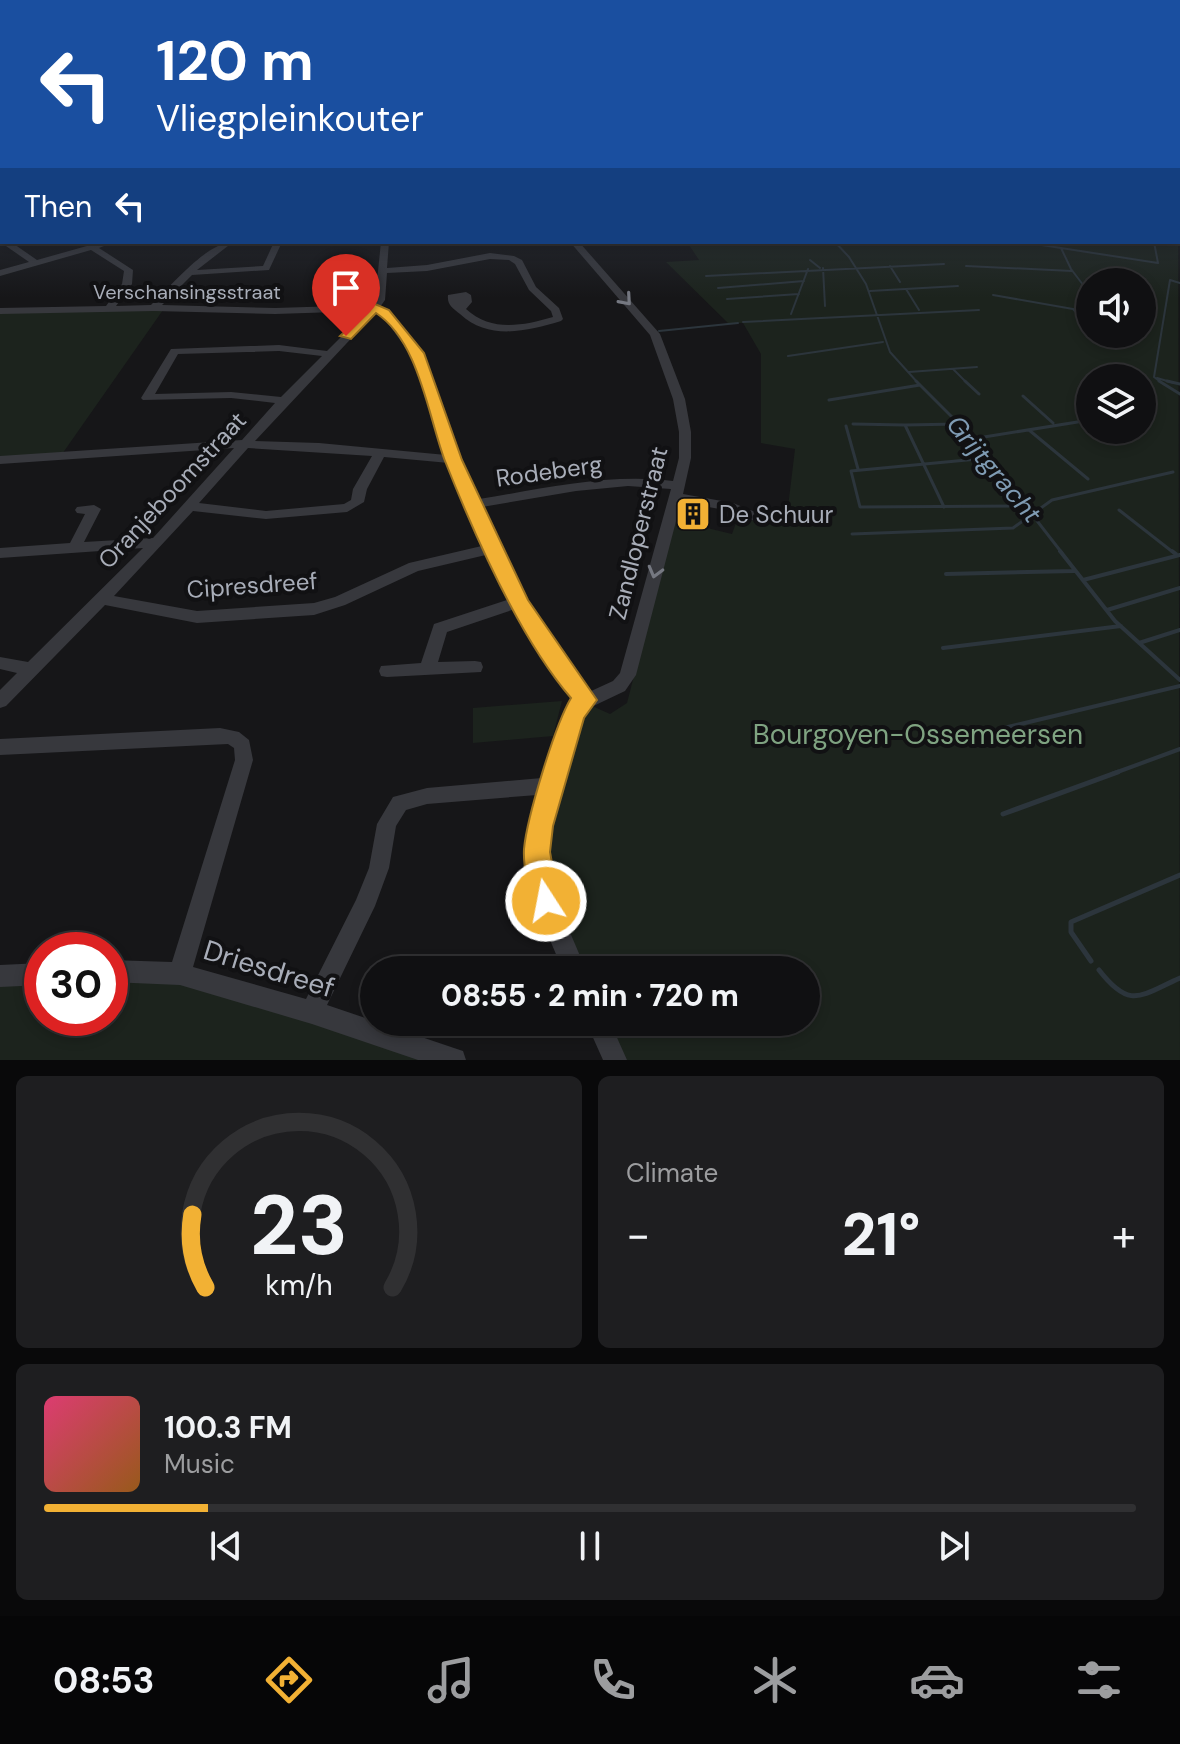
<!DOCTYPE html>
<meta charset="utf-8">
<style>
:root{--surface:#101012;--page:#1e1e20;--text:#f1f3f6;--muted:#9c9d9f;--line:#303032;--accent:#f2b134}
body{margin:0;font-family:"DM Sans",sans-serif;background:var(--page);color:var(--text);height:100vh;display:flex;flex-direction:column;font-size:30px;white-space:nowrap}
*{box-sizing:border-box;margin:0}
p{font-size:26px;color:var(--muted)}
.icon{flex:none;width:44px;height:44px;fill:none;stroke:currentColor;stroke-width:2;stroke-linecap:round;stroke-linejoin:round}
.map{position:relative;height:1060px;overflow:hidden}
.side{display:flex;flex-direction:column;gap:16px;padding:16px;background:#09090a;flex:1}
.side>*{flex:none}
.hud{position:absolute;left:0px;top:0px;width:1180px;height:244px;box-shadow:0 4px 12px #0003,0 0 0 2px var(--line);background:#1a4fa0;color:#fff;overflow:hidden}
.fabs{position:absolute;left:1076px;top:268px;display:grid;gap:16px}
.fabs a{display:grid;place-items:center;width:80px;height:80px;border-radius:50%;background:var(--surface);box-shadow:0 4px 12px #0003,0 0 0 2px var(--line);font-size:40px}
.speed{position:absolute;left:24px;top:932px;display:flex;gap:16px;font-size:40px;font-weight:700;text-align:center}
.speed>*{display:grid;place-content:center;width:104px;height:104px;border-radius:50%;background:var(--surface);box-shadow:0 4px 12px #0003,0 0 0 2px var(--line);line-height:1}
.speed .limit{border:12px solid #d22;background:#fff;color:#111}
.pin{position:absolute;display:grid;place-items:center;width:68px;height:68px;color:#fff;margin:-82px -34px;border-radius:50% 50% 50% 0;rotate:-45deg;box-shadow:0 0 8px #0007}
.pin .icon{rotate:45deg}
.me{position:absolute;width:88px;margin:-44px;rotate:349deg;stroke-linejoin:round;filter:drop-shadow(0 0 6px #0008)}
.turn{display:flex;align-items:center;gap:28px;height:168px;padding:0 24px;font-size:36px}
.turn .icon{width:104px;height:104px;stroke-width:2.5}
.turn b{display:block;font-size:56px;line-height:68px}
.then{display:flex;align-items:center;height:76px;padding:0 24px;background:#0003;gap:16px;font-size:30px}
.big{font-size:60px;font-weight:800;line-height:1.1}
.side .tile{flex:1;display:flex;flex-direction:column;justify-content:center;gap:12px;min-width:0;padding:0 28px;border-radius:12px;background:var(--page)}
.side .dial{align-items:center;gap:0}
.dial svg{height:208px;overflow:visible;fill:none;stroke:var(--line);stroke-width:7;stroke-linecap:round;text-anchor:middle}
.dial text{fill:var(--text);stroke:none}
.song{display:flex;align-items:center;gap:24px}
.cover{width:96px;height:96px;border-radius:12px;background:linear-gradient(135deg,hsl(340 70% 55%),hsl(30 70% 35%))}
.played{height:8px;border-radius:4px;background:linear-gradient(90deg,var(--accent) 15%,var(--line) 15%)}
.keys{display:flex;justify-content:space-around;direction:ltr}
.heat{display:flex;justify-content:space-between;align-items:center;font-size:44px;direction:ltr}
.side .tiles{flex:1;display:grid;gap:16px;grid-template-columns:1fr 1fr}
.tile:last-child{grid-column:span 2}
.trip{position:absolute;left:360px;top:956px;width:460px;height:80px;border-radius:40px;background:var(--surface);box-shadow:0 4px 12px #0003,0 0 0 2px var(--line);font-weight:800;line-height:80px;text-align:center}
.menu{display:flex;height:128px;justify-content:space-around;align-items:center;background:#060607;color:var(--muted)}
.menu .icon{width:56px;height:56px}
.menu .on{color:var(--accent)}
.menu b{font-size:36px;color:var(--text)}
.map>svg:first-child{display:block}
.green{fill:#1c231d;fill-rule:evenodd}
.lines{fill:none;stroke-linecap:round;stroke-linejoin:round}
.stream-far3{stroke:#2c353c;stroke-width:2}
.stream-far2{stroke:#2c353c;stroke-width:3}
.stream-far1{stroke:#2c353c;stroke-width:4}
.stream{stroke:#2c353c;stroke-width:5}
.minor{fill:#37383d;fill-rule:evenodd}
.oneway{stroke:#757881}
.route{fill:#f2b134;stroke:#9d7322;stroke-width:2}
.labels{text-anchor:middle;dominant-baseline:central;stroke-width:8;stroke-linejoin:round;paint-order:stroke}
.far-street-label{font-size:20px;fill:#a8adb8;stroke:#111113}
.street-label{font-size:24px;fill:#a8adb8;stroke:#111113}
.poi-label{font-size:24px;fill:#a8adb8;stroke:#111113;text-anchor:start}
.water-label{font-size:26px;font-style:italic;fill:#7f9bb3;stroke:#111113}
.near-park-label{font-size:28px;fill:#7fa381;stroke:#111113}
.near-street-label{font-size:28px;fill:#a8adb8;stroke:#111113}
</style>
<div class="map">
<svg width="1180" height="1060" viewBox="0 0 1180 1060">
<rect width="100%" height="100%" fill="#161618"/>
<path class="green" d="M1178 149 1180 1060H621L604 1022H806V970H580L550 900 544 825 583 709 590 705 610 714 627 703 674 520 732 534 740 512 759 525 764 517 788 507 795 449 761 443V354L743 323H728L666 262 699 260 687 242H1178ZM1090 282H1142V334H1090ZM1090 378H1142V430H1090Z
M163 310 60 457 0 462V312Z
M562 701 553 736 473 743V708Z
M110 978 184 984 218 991 426 1060H0V986L42 980V1018H110Z"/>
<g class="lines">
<path class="stream-far3" d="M835 242 849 257 866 284 890 352 918 383
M1022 242 1061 248
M810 260 820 268
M890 266 900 282
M966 266 1072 271
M823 268 825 306
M706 276 944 264
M718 288 804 281
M906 289 919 310
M870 291 958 286
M1090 294 1071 269 1061 248 1158 263 1154 242
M993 295 1090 312
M727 299 799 294
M1073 309 1090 327
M791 314 808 269
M743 322 979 310
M659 331 738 323
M1097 334 1108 344
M788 356 883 342
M953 369 967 383
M909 372 977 367
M1157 378 1174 383
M1162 383 1154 377 1170 280 1180 283"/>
<path class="stream-far2" d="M916 381 972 437 1062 553
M965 381 979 394
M1159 381 1180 394
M1167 381 1180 384
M1023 396 1053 423
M829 400 920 385
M853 424 905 425
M846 426 858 469
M1029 430 1088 479
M984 437 1090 420
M988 458 851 471 860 507 1024 506
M944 507 905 425 958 424
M1119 510 1174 553
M852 534 1013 528 1052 500 1173 472"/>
<path class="stream-far1" d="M1060 551 1115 621 1180 680
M1172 551 1176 554
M946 574 1074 571
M1083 580 1180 555
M1107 610 1180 588
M1139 643 1180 630
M943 648 1121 626
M941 743 1180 686
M1112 774 1180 749"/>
<path class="stream" d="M1003 814 1118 772
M1091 961 1071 932V922L1180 875
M1099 970C1130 1010 1140 996 1180 978"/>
<path class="minor" d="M0 240 11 242 37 260 101 242H114L99 248 133 270 132 284 116 306 151 305C170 287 207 242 233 242L197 270 263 266 274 242H282L269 270 192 275 162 305 275 308 372 305 375 300 381 242H389L387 268 427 265 490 253 514 256 522 260 536 287 559 308 563 319 561 321C527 331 489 341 460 314 452 307 447 305 448 295L466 292 471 295 472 302 466 309C491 332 522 326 553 317L551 311 529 290 515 264 509 260 490 259 427 271 387 273 385 300 380 307 388 311 429 366 460 460 479 499C543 489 607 473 673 481L679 458V432L673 399 650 335 570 242H579L660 334 685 399 691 432V458L683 494 733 503 765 516 767 519 760 523 725 510 681 502 636 675 625 691 585 710 559 783 560 786 553 809 548 853 549 872 555 897 586 970H563C534 904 519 868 537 795L427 804 406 810 396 826 389 868 375 906 327 1005 454 1048 463 1051 466 1060H418L312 1024 180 985 110 982V960L172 962 235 760 234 748 228 744 0 755V739L220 728 239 732 249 740 253 760 193 967 306 999 356 900 369 868 377 824 393 797 427 788 542 778 572 700 575 699 565 688 515 609 447 632 438 662 475 661 481 662 483 667 481 672 387 677 381 676 379 671 381 666 421 663 434 624 510 599 490 554 418 571 345 605 314 615 197 623 105 605 6 706 0 708V690L17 673 0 669V657L28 662 143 548 0 558V548L70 543 85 514 77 513 75 510 77 507 94 505 101 509 84 542 153 538 234 448 0 464V456L242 440 275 403 231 398 143 400 141 398 171 349 279 345 327 351 367 311 275 314 154 311 0 314V308L106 306 122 284 124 271 91 250 0 276V270L29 262 6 246H0ZM376 312 382 315 419 366 446 455 319 443 255 441ZM279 351 322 356 281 397 231 392 155 394 178 354ZM248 448 372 456 353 489 351 500 344 504 266 511 199 503ZM384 457 449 463 486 545 409 563 335 597 314 603 197 611 114 596 193 511 266 519 347 512 364 502 367 489ZM628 486 671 489 620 673 613 681 589 692C541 639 512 571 482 507L576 491Z
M42 963V985L0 987V965Z
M586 1022H610L627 1060H603Z"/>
</g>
<defs><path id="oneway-chevron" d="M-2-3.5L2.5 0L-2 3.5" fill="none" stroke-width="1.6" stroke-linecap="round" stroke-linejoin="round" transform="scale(2)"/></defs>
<g class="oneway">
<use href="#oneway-chevron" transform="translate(626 300) rotate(49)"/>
<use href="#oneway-chevron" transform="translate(655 572) rotate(105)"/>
</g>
<linearGradient id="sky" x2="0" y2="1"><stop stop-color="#0c0c0d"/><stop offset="0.5" stop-color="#363c48"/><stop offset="1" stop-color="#363c48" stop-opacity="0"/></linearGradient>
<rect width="1180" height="298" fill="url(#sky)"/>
<path class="route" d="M375 304 389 310 424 353 462 460 528 600 597 700 584 718 553 826 550 852 559 901 555 910 546 914 536 910C529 893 523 867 524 849 527 817 555 725 571 698 520 639 474 534 445 461 428 416 419 341 376 313L351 339 340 336Z"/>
<defs>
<g id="building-square" transform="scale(1.8)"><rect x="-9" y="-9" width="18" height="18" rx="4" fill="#f2b134" stroke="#111113"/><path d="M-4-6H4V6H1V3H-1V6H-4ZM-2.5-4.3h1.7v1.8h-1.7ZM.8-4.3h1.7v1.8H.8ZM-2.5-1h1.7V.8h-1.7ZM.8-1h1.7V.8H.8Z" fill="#111"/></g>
</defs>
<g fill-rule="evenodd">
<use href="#building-square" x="693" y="514"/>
</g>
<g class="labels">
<g class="far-street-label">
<text x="187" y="292">Verschansingsstraat</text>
</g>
<g class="street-label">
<text transform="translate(549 471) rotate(-8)">Rodeberg</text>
<text transform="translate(172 490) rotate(-47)">Oranjeboomstraat</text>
<text transform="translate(638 533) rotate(-76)">Zandloperstraat</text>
<text transform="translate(252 585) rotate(-4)">Cipresdreef</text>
</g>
<g class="poi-label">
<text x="719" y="514">De Schuur</text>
</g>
<g class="water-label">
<text transform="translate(994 469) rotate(50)">Grijtgracht</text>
</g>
<g class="near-park-label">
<text x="918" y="734">Bourgoyen-Ossemeersen</text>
</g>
<g class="near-street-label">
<text transform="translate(269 969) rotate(17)">Driesdreef</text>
</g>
</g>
</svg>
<div class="fabs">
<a><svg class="icon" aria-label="sound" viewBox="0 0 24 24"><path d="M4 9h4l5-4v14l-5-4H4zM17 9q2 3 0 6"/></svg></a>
<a><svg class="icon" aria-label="layers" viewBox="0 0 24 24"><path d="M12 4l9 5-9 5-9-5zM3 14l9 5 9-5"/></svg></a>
</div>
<div class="speed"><div class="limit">30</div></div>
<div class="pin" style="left:346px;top:336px;background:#d93025"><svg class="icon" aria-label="arrive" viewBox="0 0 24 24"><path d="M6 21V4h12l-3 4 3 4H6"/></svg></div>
<svg class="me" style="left:546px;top:901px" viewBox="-20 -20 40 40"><circle r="17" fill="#f2b134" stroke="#fff" stroke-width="3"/><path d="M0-11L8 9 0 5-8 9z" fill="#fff"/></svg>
<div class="trip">08:55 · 2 min · 720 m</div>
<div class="hud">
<div class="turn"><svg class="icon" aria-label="left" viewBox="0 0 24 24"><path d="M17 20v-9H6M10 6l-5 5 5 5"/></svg><div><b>120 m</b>Vliegpleinkouter</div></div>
<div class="then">Then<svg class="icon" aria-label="left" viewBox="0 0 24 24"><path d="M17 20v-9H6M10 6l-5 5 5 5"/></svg></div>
</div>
</div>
<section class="side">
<div class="tiles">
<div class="tile dial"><svg viewBox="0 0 100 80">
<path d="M14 69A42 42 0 1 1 86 69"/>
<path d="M14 69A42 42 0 0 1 9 41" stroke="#f2b134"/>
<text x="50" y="56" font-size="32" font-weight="700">23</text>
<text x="50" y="72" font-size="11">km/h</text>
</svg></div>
<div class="tile"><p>Climate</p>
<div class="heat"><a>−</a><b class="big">21°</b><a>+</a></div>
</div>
<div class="tile">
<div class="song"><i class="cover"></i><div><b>100.3 FM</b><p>Music</p></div></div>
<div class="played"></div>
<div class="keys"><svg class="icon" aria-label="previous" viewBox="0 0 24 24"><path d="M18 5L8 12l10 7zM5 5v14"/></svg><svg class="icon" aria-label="pause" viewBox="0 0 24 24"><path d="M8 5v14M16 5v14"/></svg><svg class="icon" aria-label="next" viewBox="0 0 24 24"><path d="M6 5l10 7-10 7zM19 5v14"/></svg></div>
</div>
</div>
</section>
<nav class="menu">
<b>08:53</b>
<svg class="icon on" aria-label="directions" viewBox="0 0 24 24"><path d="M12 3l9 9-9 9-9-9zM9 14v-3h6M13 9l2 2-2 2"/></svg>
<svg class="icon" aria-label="music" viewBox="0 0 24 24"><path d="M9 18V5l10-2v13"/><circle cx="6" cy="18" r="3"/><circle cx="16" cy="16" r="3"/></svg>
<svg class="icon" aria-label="phone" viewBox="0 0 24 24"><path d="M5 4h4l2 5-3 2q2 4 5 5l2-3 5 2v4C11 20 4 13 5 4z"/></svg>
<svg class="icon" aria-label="climate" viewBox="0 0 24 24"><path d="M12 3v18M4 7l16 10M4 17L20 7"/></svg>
<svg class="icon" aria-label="car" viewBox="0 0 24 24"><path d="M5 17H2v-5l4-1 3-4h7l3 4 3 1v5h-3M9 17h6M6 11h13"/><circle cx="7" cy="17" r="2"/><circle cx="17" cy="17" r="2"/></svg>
<svg class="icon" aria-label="filters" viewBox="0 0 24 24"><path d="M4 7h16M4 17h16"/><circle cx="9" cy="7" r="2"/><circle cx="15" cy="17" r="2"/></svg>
</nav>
